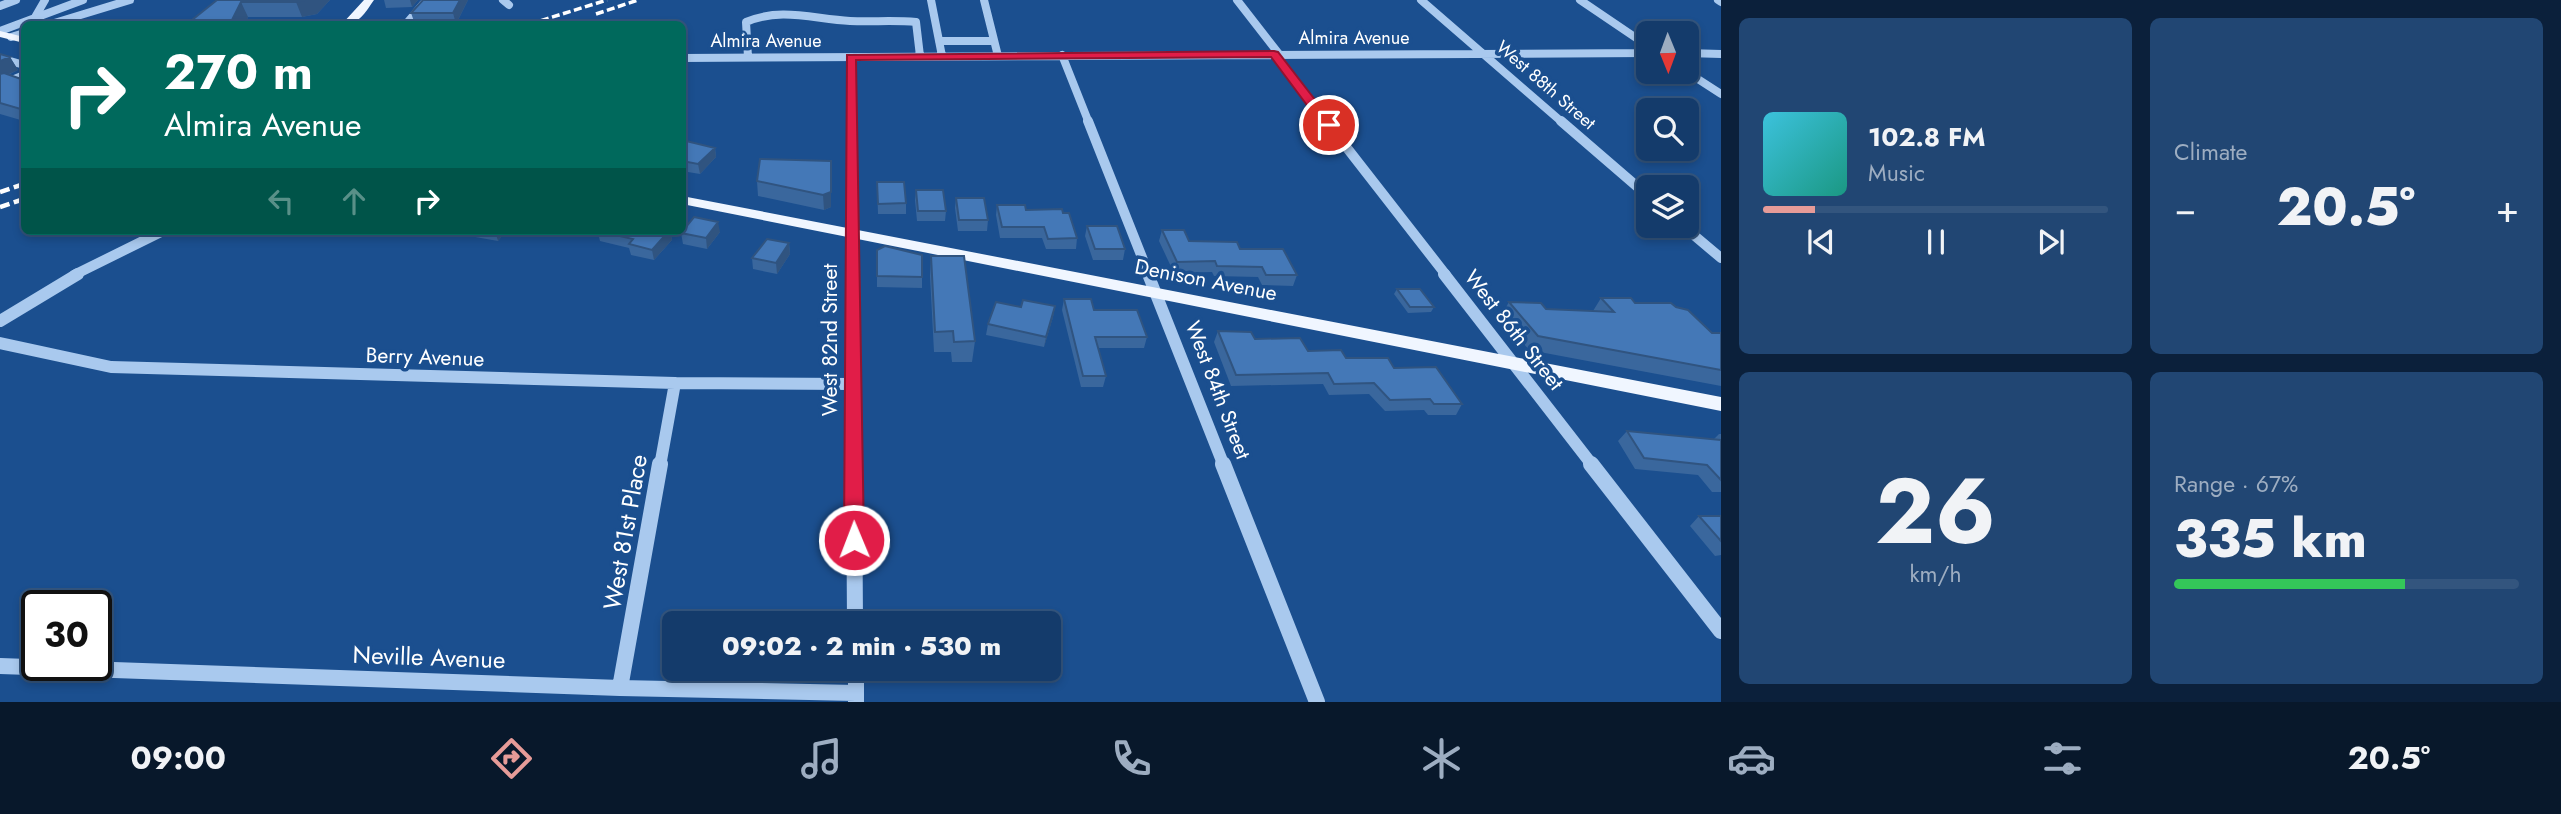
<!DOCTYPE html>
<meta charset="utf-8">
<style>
:root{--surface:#143b6b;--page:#214673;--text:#f1f3f6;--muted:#9dadc1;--line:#33557e;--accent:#e69b98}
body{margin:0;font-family:Jost,sans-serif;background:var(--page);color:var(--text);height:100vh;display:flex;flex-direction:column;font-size:26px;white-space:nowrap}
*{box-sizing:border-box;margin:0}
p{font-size:23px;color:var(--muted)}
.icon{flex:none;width:38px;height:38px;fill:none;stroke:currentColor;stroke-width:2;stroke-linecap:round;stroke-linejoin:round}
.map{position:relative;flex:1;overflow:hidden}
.side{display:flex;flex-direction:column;gap:18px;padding:18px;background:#0b203b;width:840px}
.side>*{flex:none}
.top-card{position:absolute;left:21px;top:21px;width:665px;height:214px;border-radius:10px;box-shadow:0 4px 10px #0003,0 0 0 2px var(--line);background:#00695c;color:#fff;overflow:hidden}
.needle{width:46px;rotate:179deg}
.tools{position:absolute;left:1636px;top:21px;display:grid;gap:14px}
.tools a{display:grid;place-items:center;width:63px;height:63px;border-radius:10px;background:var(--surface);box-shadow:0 4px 10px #0003,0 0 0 2px var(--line);font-size:35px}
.speed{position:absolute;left:21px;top:590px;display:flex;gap:14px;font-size:35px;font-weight:700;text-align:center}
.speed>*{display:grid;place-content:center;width:91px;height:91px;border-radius:50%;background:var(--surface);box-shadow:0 4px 10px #0003,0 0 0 2px var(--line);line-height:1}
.speed .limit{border:4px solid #111;border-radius:10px;background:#fff;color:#111}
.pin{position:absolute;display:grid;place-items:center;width:60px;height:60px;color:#fff;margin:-30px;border:4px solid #fff;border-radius:50%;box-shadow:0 2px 7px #0007}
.me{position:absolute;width:77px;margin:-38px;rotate:359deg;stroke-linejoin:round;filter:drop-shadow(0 0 5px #0008)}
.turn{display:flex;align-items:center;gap:24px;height:147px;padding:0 28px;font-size:32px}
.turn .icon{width:91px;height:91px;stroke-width:2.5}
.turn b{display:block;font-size:49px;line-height:60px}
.lanes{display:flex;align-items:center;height:66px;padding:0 28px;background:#0003;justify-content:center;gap:35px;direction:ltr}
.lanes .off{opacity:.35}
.big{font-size:52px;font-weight:800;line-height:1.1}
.side .tile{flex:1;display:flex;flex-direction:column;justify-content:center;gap:10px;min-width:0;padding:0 24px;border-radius:10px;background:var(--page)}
.side .dial{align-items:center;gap:0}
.dial b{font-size:91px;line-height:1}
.song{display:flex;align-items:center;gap:21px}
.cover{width:84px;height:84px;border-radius:10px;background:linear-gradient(135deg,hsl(190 70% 55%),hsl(170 70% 35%))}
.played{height:7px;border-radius:4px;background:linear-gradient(90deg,var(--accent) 15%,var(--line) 15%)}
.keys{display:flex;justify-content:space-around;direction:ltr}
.heat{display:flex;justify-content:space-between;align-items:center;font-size:38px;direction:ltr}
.charge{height:10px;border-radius:5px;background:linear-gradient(90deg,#34c759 67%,var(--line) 0)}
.side .tiles{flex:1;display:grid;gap:18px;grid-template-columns:repeat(2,1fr)}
.trip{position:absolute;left:662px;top:611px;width:399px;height:70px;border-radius:10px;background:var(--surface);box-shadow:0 4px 10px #0003,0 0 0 2px var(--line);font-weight:800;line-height:70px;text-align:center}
.dock{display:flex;height:112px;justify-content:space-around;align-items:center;background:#08182b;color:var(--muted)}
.dock .icon{width:49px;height:49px}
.dock .active{color:var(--accent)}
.dock b{font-size:32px;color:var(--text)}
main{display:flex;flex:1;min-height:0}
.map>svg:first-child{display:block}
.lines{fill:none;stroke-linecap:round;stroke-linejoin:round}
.minor-far3{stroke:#a9c9ee;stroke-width:8}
.minor-far2{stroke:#a9c9ee;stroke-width:10}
.minor-far1{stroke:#a9c9ee;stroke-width:12}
.minor{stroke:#a9c9ee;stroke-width:16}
.major{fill:#f0f6ff;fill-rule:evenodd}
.rail-far1{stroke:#fff;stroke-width:3.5;stroke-dasharray:8 3.5;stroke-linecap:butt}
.rail{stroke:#fff;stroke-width:4.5;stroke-dasharray:10 4.5;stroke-linecap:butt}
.wall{fill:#3a679d}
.shaded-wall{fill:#305480}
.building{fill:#4478b7;stroke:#305480;stroke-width:2}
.route{fill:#e11d48;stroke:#92132f;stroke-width:2}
.labels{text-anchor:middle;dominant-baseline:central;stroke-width:7;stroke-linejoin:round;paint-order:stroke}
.far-street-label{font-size:18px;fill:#fff;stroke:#1b4f8f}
.street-label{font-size:21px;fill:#fff;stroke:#1b4f8f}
.near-street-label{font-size:24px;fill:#fff;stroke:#1b4f8f}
</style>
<main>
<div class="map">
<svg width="1721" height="702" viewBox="0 0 1721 702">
<rect width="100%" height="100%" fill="#1b4f8f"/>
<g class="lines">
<path class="minor-far3" d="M503 0 509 5
M931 0 942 56
M984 0 998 56
M1237 0 1279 54
M1421 0 1563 123
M1580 0 1648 46
M1718 0 1721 2
M0 6 16 0
M34 19 45 0
M51 24 130 0
M406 24 423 4 435 0
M0 31 83 0
M11 37 24 33
M939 41H994
M1687 53 1721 54
M1274 54 1327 123
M1062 55 1089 123
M748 57 746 22C781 7 813 19 850 21 872 22 894 20 916 22L920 56
M851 57V123
M0 58 24 65
M682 58 1648 53
M1687 72 1721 94
M0 85 24 75"/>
<path class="minor-far2" d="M851 121 853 275
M1088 121 1149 275
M1326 121 1446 275
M1561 121 1648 196
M1683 226 1721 258
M74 275 163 231"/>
<path class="minor-far1" d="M853 274 854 466
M1148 274 1224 466
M1444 274 1593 466
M0 321 78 274
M0 343 111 367 675 383 852 384
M660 466 675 383"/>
<path class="minor" d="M854 464 855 623
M1223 464 1317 702
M1591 464 1721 631
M0 666 620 688 856 693
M856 668V702
M620 688 660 464"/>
<path class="major" d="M364 0H374C364 14 360 24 342 24Z
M0 31 24 37V43L0 37Z
M682 196 1721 397V411L682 204Z"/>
<path class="rail-far1" d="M596 14 638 0
M530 24 607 0"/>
<path class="rail" d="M0 192 24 184
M0 207 24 199"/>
</g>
<path class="wall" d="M217 0H330L317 14 302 17H248L245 24H187Z
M384 0H418L412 7 386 8Z
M468 0 456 24H415L411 13Z
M0 54 10 57 18 70 8 75 24 80V121L0 114Z
M682 140 715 148 716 157 700 174 682 171Z
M831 161V207L824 210 758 196 757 181Z
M877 182 906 203V214H878Z
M916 190 946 211 945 221H917L915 200Z
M956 198 988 220 987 231H958L955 208Z
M997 205 1077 238 1076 249H1046L1042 238H1000L996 215Z
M1087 226 1125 249 1123 260H1093L1085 236Z
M1162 230 1189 241 1240 249 1297 275 1293 286 1262 285 1258 277 1214 276 1212 272 1174 273 1159 241Z
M462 231H506L498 241 464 235Z
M590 231H670L672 240 654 260 631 255 629 248 600 241 598 233Z
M720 232 707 249 683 244 681 233Z
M789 243 790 254 777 274 753 269 752 258Z
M877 250 922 277V288L877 287Z
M931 256 975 341 972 362H952L951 352H934L930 276Z
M1397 289 1434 307 1431 312 1408 313 1394 294Z
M1601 298 1676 307 1712 333H1721V386L1529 350 1501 316 1509 302 1546 309 1593 311Z
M1064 299 1094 310 1147 337 1144 348H1098L1106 376 1103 387H1081L1062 310Z
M1055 306 1053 317 1044 347 986 335 988 324 1021 307Z
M1218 331 1308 351 1394 368 1462 404 1456 415H1428L1424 410 1385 411 1369 394 1329 395 1323 384 1231 386 1214 342Z
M1627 431 1714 439 1719 434H1721V492H1712L1698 475 1635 469 1618 441Z
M1699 516H1721V555L1715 556 1690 526Z"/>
<path class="shaded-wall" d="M305 0H330L317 14 302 17 296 2Z
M410 0H418L412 7Z
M460 0H468L456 24 453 13Z
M241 2 248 17 245 24H228Z
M10 57 18 70 0 78V61Z
M715 148 716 157 700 174 698 164Z
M831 161V207L824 210 823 195Z
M718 222 720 232 707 249 706 238Z
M495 231H506L498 241Z
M669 231H670L672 240 654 260 652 250Z
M789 243 790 254 777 274 776 263Z
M1055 306 1053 317 1044 347 1046 337Z"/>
<path class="building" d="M217 0H305L296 2H241L231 22 228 24H187Z
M423 0H460L453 13H411Z
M0 54 10 57 0 61Z
M4 73 24 80V110L0 103V74Z
M682 140 715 148 698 164 682 161Z
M760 159 831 161V192L823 195 757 181Z
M877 182H904L906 203 878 204Z
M916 190H943L946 211H918Z
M956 198H984L988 220H959Z
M997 205H1025L1026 210 1062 209 1063 213H1069L1077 238 1048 239 1044 227H1002Z
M694 217 718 222 706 238 681 233Z
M1087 226H1117L1125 249H1095Z
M1162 230H1184L1189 241 1237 242 1240 249H1283L1297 275H1266L1262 267 1217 266 1215 261 1177 262Z
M598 231H669L652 250 629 244 633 239Z
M767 239 789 243 776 263 752 258Z
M885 246 922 255V277L877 276V250Z
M931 256H964L975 341 954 342 953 331 935 332Z
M1397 289H1420L1434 307H1410Z
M1601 298H1631L1635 303H1671L1676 307 1688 310 1712 333H1721V370L1538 336 1509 302 1541 303 1546 309 1614 312Z
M1064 299H1091L1094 310H1137L1147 337H1095L1106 376H1083Z
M1023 300 1055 306 1046 337 988 324 996 302 1021 307Z
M1218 331 1251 332 1255 339 1300 338 1308 351 1341 350 1346 358H1388L1394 368 1436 367 1462 404H1434L1430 399 1390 400 1374 383 1334 384 1328 373 1236 375Z
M1627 431 1721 440V480L1707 465 1644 458Z
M1699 516H1721V541Z"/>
<path class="route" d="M1274 51 1278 52 1333 123V128H1324L1271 57 856 60 864 540 861 545 854 547 847 545 844 540 847 55Z"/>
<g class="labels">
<g class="far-street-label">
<text x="1354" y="38">Almira Avenue</text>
<text x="766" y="41">Almira Avenue</text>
<text transform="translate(1546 85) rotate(41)">West 88th Street</text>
</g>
<g class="street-label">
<text transform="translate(1206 280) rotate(11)">Denison Avenue</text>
<text transform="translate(1514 330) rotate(52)">West 86th Street</text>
<text transform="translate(830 340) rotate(-90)">West 82nd Street</text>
<text transform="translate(425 357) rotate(2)">Berry Avenue</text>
<text transform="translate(1218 390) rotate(69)">West 84th Street</text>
</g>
<g class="near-street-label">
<text transform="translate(625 532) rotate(-80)">West 81st Place</text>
<text transform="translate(429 657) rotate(2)">Neville Avenue</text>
</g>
</g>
</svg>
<div class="tools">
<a><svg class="needle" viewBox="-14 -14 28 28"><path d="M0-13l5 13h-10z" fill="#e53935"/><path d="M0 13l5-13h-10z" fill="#9dadc1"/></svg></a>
<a><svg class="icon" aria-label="search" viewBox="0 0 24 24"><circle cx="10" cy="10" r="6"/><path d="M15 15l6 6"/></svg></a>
<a><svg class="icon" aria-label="layers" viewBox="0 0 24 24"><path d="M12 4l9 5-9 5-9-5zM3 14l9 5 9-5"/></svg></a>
</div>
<div class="speed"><div class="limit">30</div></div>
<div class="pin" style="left:1329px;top:125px;background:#d93025"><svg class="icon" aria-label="arrive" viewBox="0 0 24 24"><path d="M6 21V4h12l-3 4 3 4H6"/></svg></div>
<svg class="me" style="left:854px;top:540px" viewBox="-20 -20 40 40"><circle r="17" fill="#e11d48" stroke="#fff" stroke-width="3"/><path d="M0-11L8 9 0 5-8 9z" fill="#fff"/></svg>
<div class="trip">09:02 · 2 min · 530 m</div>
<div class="top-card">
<div class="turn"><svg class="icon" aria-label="right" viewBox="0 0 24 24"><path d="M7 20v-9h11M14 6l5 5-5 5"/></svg><div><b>270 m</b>Almira Avenue</div></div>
<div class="lanes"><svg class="icon off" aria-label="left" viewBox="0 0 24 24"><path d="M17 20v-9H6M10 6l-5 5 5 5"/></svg><svg class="icon off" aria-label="ahead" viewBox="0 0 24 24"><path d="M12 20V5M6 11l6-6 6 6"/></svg><svg class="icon" aria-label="right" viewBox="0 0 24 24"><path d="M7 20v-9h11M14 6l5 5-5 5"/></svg></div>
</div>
</div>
<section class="side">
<div class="tiles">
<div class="tile">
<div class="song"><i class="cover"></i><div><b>102.8 FM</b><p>Music</p></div></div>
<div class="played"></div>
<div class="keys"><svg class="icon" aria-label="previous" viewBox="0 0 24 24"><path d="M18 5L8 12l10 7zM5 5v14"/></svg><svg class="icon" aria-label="pause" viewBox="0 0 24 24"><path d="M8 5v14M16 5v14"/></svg><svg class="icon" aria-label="next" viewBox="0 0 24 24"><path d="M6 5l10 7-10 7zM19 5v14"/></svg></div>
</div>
<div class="tile"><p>Climate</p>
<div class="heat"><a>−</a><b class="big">20.5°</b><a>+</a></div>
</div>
<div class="tile dial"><b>26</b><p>km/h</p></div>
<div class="tile"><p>Range · 67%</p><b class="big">335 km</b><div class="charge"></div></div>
</div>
</section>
</main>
<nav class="dock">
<b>09:00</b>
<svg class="icon active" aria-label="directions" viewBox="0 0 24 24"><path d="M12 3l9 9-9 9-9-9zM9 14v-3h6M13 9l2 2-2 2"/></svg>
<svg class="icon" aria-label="music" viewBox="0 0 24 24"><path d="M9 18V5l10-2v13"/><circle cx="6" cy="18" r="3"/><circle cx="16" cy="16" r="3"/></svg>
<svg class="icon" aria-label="phone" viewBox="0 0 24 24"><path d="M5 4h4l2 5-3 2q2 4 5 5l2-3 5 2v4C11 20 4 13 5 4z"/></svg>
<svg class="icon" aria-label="climate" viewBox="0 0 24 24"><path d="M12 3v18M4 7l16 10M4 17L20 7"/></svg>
<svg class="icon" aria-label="car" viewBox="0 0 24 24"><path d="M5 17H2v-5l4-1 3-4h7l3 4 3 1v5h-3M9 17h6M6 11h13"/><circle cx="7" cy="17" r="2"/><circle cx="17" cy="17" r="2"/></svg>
<svg class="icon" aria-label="filters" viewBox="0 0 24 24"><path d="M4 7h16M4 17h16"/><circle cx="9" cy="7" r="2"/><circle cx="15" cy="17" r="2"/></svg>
<b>20.5°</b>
</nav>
